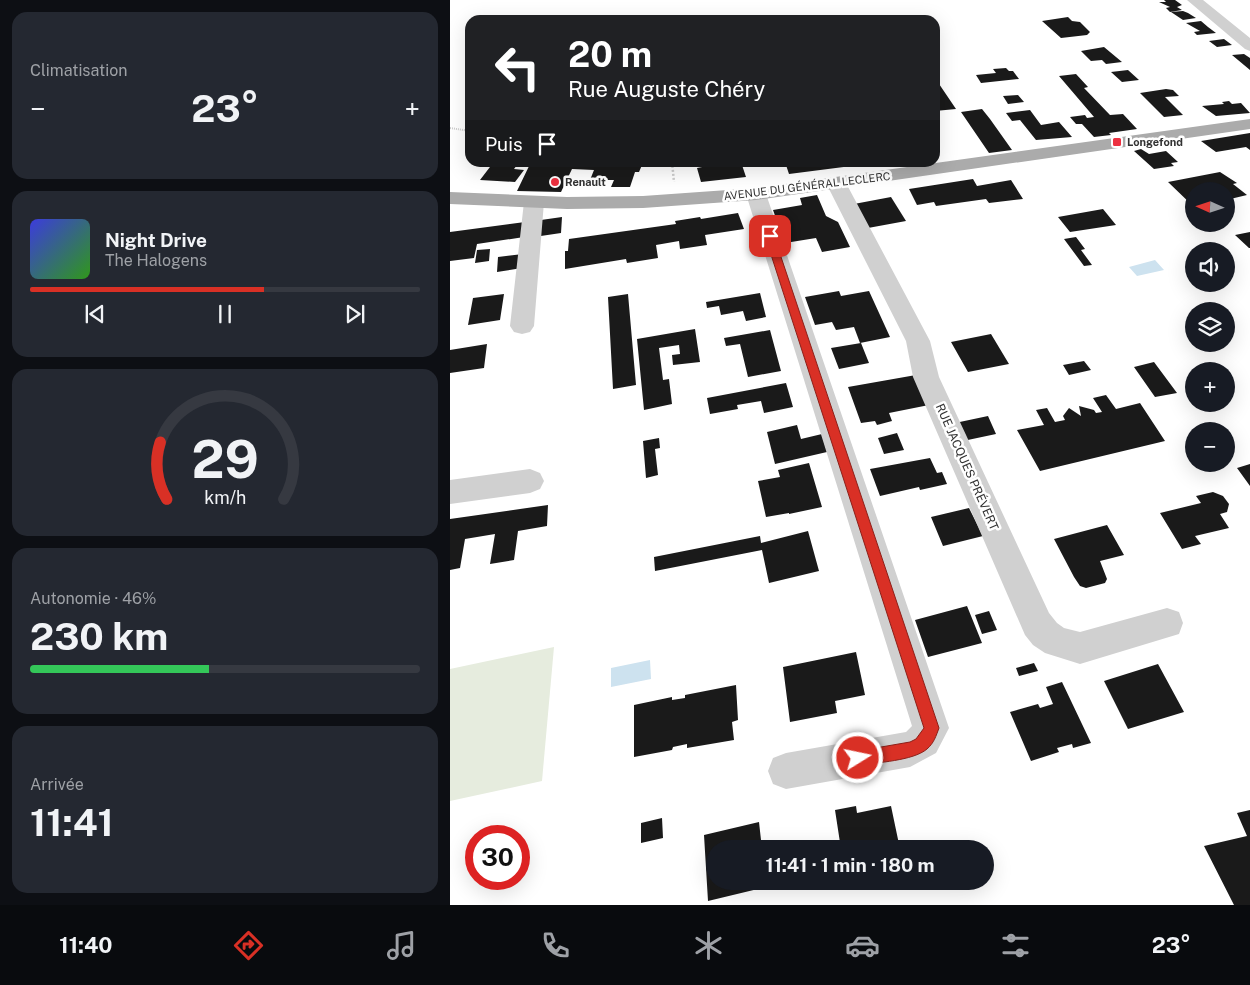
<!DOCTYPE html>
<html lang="fr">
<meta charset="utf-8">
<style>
:root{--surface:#171b24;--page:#242831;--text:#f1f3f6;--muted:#9ea1a6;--line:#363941;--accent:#d93025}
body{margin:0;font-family:"Public Sans",sans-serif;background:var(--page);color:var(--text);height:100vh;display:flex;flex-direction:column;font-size:19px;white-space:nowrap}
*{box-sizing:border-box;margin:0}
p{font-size:16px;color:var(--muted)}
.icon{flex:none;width:28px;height:28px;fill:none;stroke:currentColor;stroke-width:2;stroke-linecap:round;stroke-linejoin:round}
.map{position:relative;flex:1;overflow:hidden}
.sheet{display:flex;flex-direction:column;gap:12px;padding:12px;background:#0d0f14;width:450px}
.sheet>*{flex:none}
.hud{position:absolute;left:15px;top:15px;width:475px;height:152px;border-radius:15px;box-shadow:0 5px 20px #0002;background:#202124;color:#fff;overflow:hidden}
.needle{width:32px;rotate:273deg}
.controls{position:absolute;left:735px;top:182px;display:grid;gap:10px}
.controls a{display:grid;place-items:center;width:50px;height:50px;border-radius:50%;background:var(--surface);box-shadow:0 5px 20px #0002;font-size:25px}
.speed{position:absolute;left:15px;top:825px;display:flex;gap:10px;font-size:25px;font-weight:700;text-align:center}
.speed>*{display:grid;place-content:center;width:65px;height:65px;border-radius:50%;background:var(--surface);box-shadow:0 5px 20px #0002;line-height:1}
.speed .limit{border:8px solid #d22;background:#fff;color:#111}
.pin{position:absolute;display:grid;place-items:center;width:42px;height:42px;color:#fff;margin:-21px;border-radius:10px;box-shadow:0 2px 8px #0006}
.me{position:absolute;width:55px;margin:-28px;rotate:80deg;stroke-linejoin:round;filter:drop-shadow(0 0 4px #0008)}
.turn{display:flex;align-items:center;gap:18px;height:105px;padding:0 20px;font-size:22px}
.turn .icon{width:65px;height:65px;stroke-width:2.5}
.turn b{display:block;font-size:35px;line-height:42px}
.then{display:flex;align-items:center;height:48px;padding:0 20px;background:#0003;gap:10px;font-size:19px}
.big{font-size:38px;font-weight:700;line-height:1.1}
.sheet .card{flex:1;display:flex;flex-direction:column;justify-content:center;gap:8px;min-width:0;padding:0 18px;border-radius:15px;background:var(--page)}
.sheet .dial{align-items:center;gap:0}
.dial svg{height:130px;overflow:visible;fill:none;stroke:var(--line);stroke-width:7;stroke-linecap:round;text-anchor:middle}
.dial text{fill:var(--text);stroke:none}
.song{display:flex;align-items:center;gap:15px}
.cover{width:60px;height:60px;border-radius:8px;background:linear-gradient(135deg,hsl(240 70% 55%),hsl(110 70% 35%))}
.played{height:5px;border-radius:2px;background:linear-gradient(90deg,var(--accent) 60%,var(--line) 60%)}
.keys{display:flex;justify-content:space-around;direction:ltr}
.heat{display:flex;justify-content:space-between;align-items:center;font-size:28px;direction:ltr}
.charge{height:8px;border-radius:4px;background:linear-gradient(90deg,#34c759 46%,var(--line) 0)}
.trip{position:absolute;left:256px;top:840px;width:288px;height:50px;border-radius:25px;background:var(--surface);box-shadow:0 5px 20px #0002;font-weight:700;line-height:50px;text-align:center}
.tabs{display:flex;height:80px;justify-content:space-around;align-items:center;background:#090b0e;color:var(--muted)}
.tabs .icon{width:35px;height:35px}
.tabs .selected{color:var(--accent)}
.tabs b{font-size:22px;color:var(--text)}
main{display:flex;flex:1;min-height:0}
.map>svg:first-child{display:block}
.green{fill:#e6ecde}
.water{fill:#cde2ef}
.building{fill:#1a1a1a}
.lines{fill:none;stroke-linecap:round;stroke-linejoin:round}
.path-far1{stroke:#cdcdcd;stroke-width:2;stroke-dasharray:1 1;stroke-linecap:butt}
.path{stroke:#cdcdcd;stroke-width:2.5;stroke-dasharray:2 2;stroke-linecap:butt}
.minor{fill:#d0d0d0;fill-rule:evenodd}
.major{fill:#ababab;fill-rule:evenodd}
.route{fill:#d93025;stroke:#8d1f18}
.poi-dot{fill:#ed3141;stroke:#fff;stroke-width:2}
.labels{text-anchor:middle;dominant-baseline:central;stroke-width:5;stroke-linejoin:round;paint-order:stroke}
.far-poi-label{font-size:11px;font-weight:bold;fill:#333;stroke:#fff;text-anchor:start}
.far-street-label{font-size:11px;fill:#333;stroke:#fff}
.street-label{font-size:12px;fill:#333;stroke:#fff}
</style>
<main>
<section class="sheet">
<div class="card"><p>Climatisation</p>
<div class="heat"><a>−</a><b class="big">23°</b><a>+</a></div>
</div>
<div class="card">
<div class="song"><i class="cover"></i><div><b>Night Drive</b><p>The Halogens</p></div></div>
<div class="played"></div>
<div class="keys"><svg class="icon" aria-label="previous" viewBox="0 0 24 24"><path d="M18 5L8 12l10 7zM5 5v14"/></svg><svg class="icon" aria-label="pause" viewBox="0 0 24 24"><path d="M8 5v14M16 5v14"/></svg><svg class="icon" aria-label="next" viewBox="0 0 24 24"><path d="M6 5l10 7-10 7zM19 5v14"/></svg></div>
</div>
<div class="card dial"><svg viewBox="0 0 100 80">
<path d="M14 69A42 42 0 1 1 86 69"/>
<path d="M14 69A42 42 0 0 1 10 34" stroke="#d93025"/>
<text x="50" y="56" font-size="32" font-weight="700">29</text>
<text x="50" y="72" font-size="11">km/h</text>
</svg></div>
<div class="card"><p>Autonomie · 46%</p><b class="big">230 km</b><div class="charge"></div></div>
<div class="card"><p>Arrivée</p><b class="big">11:41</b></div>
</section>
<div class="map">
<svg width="800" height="905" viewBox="0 0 800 905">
<rect width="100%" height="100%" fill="#fff"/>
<path class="green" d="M104 647 92 781 0 801V669Z"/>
<path class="water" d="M705 260 714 270 687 276 679 267Z
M200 660 201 679 161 687V668Z"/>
<path class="building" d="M714 0H725L732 5 727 7 732 10 720 12 716 8 720 7 709 2H716Z
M733 11 738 13 746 18 733 20 721 12Z
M618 17 622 21 630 22 640 32 637 35 611 38 592 21Z
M751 21 758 27 766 33 747 35 744 32 750 31 736 23Z
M774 39 782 45 767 47 759 41Z
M654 47 672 62 656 64 652 60 641 61 631 51Z
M794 54 800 58V70L782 55Z
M556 68 559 71H563L569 79 531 83 526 75 546 73 543 69Z
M678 70 689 80 672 82 661 72Z
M626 74 638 87 634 88 660 115 673 114 687 129 659 133 661 135 644 137 632 124H626L620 117 635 115 637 118 644 117 609 76Z
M485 78 506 109 485 111Z
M716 89 723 90 729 96 715 97 733 115 714 117 690 93Z
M568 95 574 102 558 104 553 96Z
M779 101 782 104 791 103 800 113 766 116 752 106 774 104 772 102Z
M532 109 540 119 562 150 539 153 511 112Z
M580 110 591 125 609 122 622 137 586 140 570 120 562 121 556 113Z
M800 133V150L796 147 766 152 751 141Z
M691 149 699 154 716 151 728 162 721 163 724 166 704 169 684 151Z
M81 162H128L192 165 189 172H185L180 187H161L164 180H140L144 170 122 169 111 192 67 191Z
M278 162H286L287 165H292L296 177 251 182 247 168Z
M335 162H417V164L339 174Z
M43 163 67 165 64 169 74 170 65 182 30 180Z
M770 172 787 183 783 184 797 195 776 200V191H744V207L718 182Z
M523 179 527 186 561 180 573 199 539 203 536 199 486 206 484 202 467 205 459 189Z
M367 195 376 216 388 222 400 247 372 252 366 238 335 243 323 210 352 205 350 198Z
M441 197 456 221 418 228 404 204Z
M653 209 666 225 620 232 608 217Z
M288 213 294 229 255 235 257 245 230 249 229 241 206 245 208 258 177 263 176 259 115 269V251H118L119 239 226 224 225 221 250 217 251 219Z
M112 217 111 233 84 237V221Z
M75 222 74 237 27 244 24 258 0 261V232Z
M800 232V248H799L785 235Z
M626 237 635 249 631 250 642 265 634 266 614 239Z
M40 249 39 261 25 263 27 250Z
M73 254 72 268 47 272 48 257Z
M389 291 391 296 419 291 440 337 410 343 404 327 386 330 382 322 365 325 355 297Z
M310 293 316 317 296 321 293 311 271 315 269 306 257 308 256 302Z
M54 294 50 320 18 325 23 298Z
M178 294 186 385 163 389 158 297Z
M245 329 250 362 223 365 222 355 230 354 229 345 209 348 213 380 219 379 222 404 194 410 187 339Z
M320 330 331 371 298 377 290 344 276 346 274 338Z
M541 334 559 364 518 372 501 342Z
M411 343 419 363 389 369 381 348Z
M37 344 34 368 0 373V350Z
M634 361 641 370 619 375 613 365Z
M704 362 727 393 705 397 684 367Z
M466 375 479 405 439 413 442 421 427 425 425 421 411 423 398 387Z
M336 383 343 407 314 413 311 401 287 405 288 409 260 414 257 398Z
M656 395 666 409 690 403 715 441 590 471 567 430 594 425 586 410 597 408 605 422 615 420 613 416 619 408 631 416 629 406 644 410 646 413 652 412 643 398Z
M538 416 546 434 513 441 505 423Z
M347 425 351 439 372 434 377 452 325 464 317 432Z
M447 433 454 450 434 454 428 438Z
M209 438 210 448 205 449 208 475 196 478 193 441Z
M480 458 487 473 492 472 497 484 470 490 469 487 430 496 420 469Z
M359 463 372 507 339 514V513L316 517 308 481 330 477 328 470Z
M800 464V486L787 468Z
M763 492 773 496 779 504 777 512 770 514 779 528 745 536 751 544 732 549 710 513 751 503 746 496Z
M98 505 97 526 68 531 64 560 40 564 45 534 15 539 10 568 0 570V519Z
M519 508 533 536 493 546 481 517Z
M657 525 674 555 650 561 657 579 655 583 636 588 630 586 624 577 604 539Z
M358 531 369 571 319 583 312 550 205 571 204 557 310 536 311 543Z
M517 606 532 643 478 657 465 620Z
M539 611 547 630 532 634 525 615Z
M406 652 415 695 385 701 387 713 340 722 333 667Z
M584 663 588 671 569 676 566 668Z
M708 664 734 712 678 729 654 681Z
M612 682 641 743 623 748 622 744 607 748 609 752 581 761 560 712 588 704 590 708 603 704 596 687Z
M286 685 288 720 282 722 284 740 237 748V744L223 747 222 750 184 757V705L222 697V700L235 698V695Z
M406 806 407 813 441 806 450 849H391L385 810Z
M800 810V905H784L754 846 797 836 787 813Z
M212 818 213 838 191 843V823Z
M309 822 312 849H265V881H315L316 887 258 901 254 835Z"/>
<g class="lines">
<path class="path-far1" d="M0 128 20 131"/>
<path class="path" d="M222 162 224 182"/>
<path class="minor" d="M737 0H753L800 38V51L795 49Z
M386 177 393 179 396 183 480 341 489 377 599 613 607 623 614 628 630 632 717 608 729 612 733 623 729 634 630 664 595 653 583 645 575 635 463 377 456 341 376 183 379 179Z
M306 188 313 190 316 194 499 728 486 753 460 767 336 789 323 784 318 771 323 758 336 753 456 732 462 726 296 194 299 190Z
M84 196 91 198 94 202 84 326 80 332 72 334 64 332 60 326 74 202 77 198Z
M80 469 90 473 94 481 90 489 80 493 0 504V480Z"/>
<path class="major" d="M800 119V129L306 200 193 208 117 209 0 204V192L117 197 193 196 306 188Z"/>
</g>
<path class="route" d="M320 233 324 236 489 728C486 736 484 743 477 749 463 761 427 762 408 766L403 763 401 758 403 753 408 751 460 742 466 739 474 728 315 236Z"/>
<g class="poi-dot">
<rect x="662" y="137" width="10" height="10" rx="2.5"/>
<circle cx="105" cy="182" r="5"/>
</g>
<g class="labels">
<g class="far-poi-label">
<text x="677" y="142">Longefond</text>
<text x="115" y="182">Renault</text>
</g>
<g class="far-street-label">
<text transform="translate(357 186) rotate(-7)">AVENUE DU GÉNÉRAL LECLERC</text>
</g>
<g class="street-label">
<text transform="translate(517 467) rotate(66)">RUE JACQUES PRÉVERT</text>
</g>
</g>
</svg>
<div class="controls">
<a><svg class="needle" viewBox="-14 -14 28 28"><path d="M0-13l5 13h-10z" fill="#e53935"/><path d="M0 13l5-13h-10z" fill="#9ea1a6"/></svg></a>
<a><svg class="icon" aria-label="sound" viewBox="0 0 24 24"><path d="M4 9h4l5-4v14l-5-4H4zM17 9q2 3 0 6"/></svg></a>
<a><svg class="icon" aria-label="layers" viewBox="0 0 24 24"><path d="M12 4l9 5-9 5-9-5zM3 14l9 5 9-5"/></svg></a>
<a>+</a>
<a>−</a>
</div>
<div class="speed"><div class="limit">30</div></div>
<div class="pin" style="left:320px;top:236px;background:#d93025"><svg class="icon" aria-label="arrive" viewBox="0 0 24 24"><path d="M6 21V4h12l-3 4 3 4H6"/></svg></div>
<svg class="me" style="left:408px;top:758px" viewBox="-20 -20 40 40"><circle r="17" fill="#d93025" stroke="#fff" stroke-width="3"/><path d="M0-11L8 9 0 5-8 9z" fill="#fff"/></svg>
<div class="trip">11:41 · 1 min · 180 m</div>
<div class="hud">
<div class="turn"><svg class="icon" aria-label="left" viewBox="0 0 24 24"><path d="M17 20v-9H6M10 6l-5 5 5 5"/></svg><div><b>20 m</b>Rue Auguste Chéry</div></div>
<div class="then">Puis<svg class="icon" aria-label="arrive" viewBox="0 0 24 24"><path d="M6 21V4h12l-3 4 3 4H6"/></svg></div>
</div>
</div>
</main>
<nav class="tabs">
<b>11:40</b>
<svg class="icon selected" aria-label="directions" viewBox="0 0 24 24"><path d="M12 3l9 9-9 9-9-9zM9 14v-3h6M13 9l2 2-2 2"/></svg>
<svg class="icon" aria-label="music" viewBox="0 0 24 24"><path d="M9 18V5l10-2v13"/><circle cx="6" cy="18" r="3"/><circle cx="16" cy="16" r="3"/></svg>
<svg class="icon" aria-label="phone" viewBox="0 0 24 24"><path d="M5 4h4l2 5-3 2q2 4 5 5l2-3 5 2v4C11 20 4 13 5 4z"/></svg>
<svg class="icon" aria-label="climate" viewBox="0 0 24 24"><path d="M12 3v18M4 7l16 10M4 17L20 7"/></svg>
<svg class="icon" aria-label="car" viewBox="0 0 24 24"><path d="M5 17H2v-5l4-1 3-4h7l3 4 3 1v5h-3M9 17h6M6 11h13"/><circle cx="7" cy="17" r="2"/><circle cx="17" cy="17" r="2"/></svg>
<svg class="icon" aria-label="filters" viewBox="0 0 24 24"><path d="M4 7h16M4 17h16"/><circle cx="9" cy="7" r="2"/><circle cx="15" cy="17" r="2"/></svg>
<b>23°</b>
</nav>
